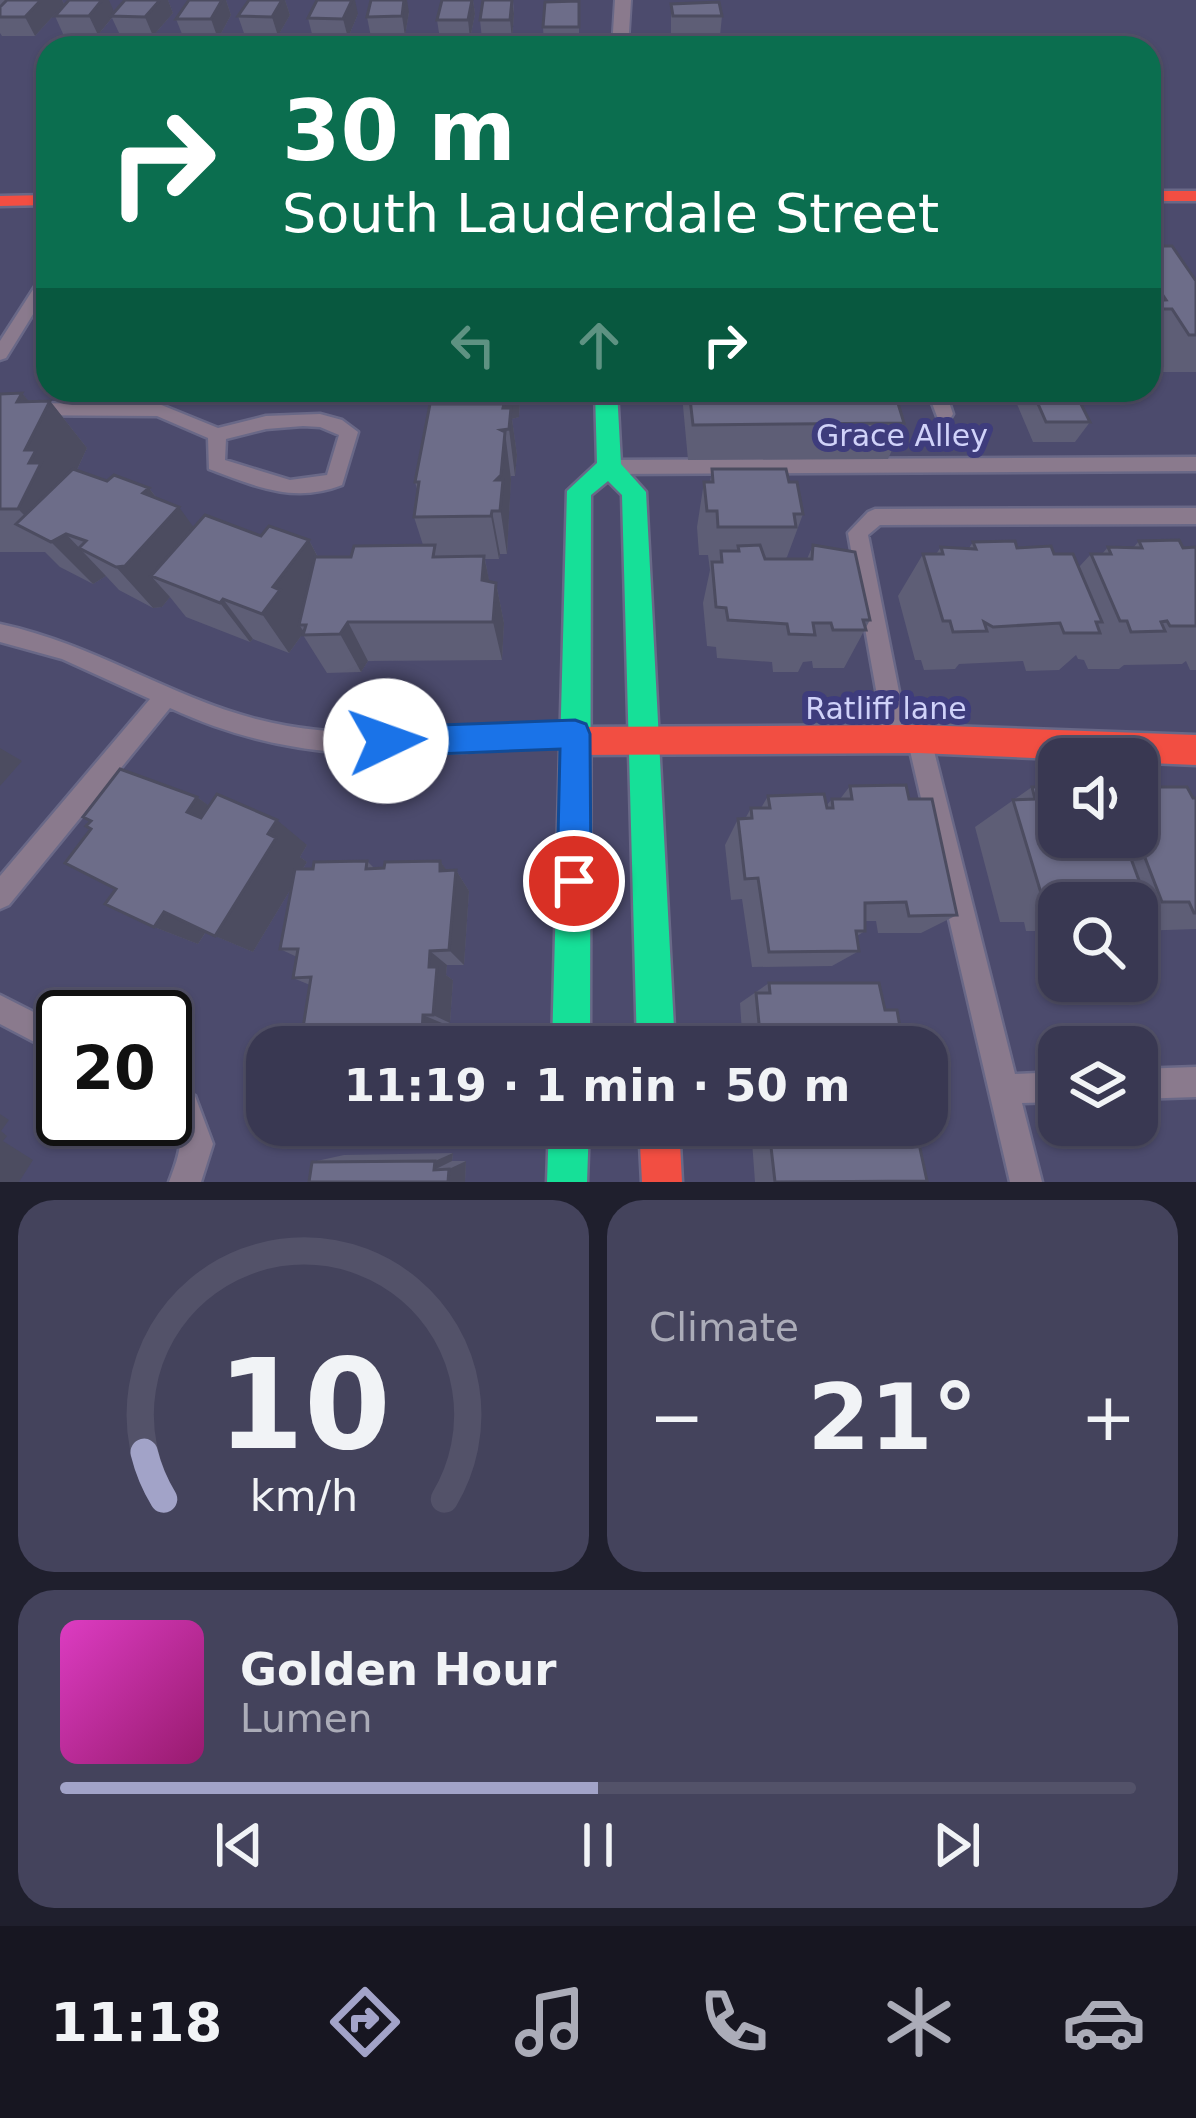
<!DOCTYPE html>
<meta charset="utf-8">
<style>
:root{--surface:#393852;--page:#44435c;--text:#f1f3f6;--muted:#abacb8;--line:#535269;--accent:#a2a3c8}
body{margin:0;font-family:"DejaVu Sans",sans-serif;background:var(--page);color:var(--text);height:100vh;display:flex;flex-direction:column;font-size:45px;white-space:nowrap}
*{box-sizing:border-box;margin:0}
p{font-size:39px;color:var(--muted)}
.icon{flex:none;width:66px;height:66px;fill:none;stroke:currentColor;stroke-width:2;stroke-linecap:round;stroke-linejoin:round}
.map{position:relative;height:1182px;overflow:hidden}
.details{display:flex;flex-direction:column;gap:18px;padding:18px;background:#1f1f2d;flex:1}
.details>*{flex:none}
.hud{position:absolute;left:36px;top:36px;width:1125px;height:366px;border-radius:36px;box-shadow:0 3px 9px #0004,0 0 0 3px var(--line);background:#0b6e4f;color:#fff;overflow:hidden}
.fabs{position:absolute;left:1038px;top:738px;display:grid;gap:24px}
.fabs a{display:grid;place-items:center;width:120px;height:120px;border-radius:24px;background:var(--surface);box-shadow:0 3px 9px #0004,0 0 0 3px var(--line);font-size:60px}
.speed{position:absolute;left:36px;top:990px;display:flex;gap:24px;font-size:60px;font-weight:700;text-align:center}
.speed>*{display:grid;place-content:center;width:156px;height:156px;border-radius:50%;background:var(--surface);box-shadow:0 3px 9px #0004,0 0 0 3px var(--line);line-height:1}
.speed .limit{border:6px solid #111;border-radius:18px;background:#fff;color:#111}
.pin{position:absolute;display:grid;place-items:center;width:102px;height:102px;color:#fff;margin:-51px;border:6px solid #fff;border-radius:50%;box-shadow:0 3px 12px #0007}
.me{position:absolute;width:132px;margin:-66px;rotate:87deg;stroke-linejoin:round;filter:drop-shadow(0 0 9px #0008)}
.turn{display:flex;align-items:center;gap:42px;height:252px;padding:0 48px;font-size:54px}
.turn .icon{width:156px;height:156px;stroke-width:2.5}
.turn b{display:block;font-size:84px;line-height:102px}
.lanes{display:flex;align-items:center;height:114px;padding:0 48px;background:#0003;justify-content:center;gap:60px;direction:ltr}
.lanes .off{opacity:.35}
.big{font-size:90px;font-weight:600;line-height:1.1}
.details .widget{flex:1;display:flex;flex-direction:column;justify-content:center;gap:18px;min-width:0;padding:0 42px;border-radius:36px;background:var(--page)}
.details .dial{align-items:center;gap:0}
.dial svg{height:312px;overflow:visible;fill:none;stroke:var(--line);stroke-width:7;stroke-linecap:round;text-anchor:middle}
.dial text{fill:var(--text);stroke:none}
.song{display:flex;align-items:center;gap:36px}
.cover{width:144px;height:144px;border-radius:18px;background:linear-gradient(135deg,hsl(310 70% 55%),hsl(320 70% 35%))}
.played{height:12px;border-radius:6px;background:linear-gradient(90deg,var(--accent) 50%,var(--line) 50%)}
.keys{display:flex;justify-content:space-around;direction:ltr}
.heat{display:flex;justify-content:space-between;align-items:center;font-size:66px;direction:ltr}
.details .tiles{flex:1;display:grid;gap:18px;grid-template-columns:1fr 1fr}
.widget:last-child{grid-column:span 2}
.trip{position:absolute;left:246px;top:1026px;width:702px;height:120px;border-radius:36px;background:var(--surface);box-shadow:0 3px 9px #0004,0 0 0 3px var(--line);font-weight:600;line-height:120px;text-align:center}
.tabs{display:flex;height:192px;justify-content:space-around;align-items:center;background:#171621;color:var(--muted)}
.tabs .icon{width:84px;height:84px}
.tabs .on{color:var(--accent)}
.tabs b{font-size:54px;color:var(--text)}
.map>svg:first-child{display:block}
.lines{fill:none;stroke-linecap:round;stroke-linejoin:round}
.lane-casing{stroke:#696887;stroke-width:5}
.street-casing{stroke:#696887;stroke-width:4}
.fast-casing{stroke:#696887;stroke-width:5}
.jam-casing{stroke:#696887;stroke-width:5}
.lane{fill:#8a7a8d;fill-rule:evenodd}
.street{fill:#8a7a8d;fill-rule:evenodd}
.fast{fill:#16e098;fill-rule:evenodd}
.jam{fill:#f24e42;fill-rule:evenodd}
.wall{fill:#5e5e76}
.shaded-wall{fill:#4c4c60}
.building{fill:#6d6d89;stroke:#4c4c60;stroke-width:3}
.route{fill:#1a73e8;stroke:#114b97;stroke-width:3}
.labels{text-anchor:middle;dominant-baseline:central;stroke-width:12;stroke-linejoin:round;paint-order:stroke}
.street-label{font-size:30px;fill:#d0d2f9;stroke:#3e3c7c}
</style>
<div class="map">
<svg width="1196" height="1182" viewBox="0 0 1196 1182">
<rect width="100%" height="100%" fill="#4c4b6d"/>
<g class="lines">
<g class="lane-casing">
<path id="lane" d="M48 272V290L6 358 0 360V341L43 274Z
M927 390H945L953 414 950 419H938Z
M0 403 159 404 218 428 266 416 320 414 342 420 358 432 342 485C294 504 255 486 209 469L208 438 157 416 0 415ZM303 426 320 427 339 435 327 475 290 480 225 460 226 439 266 429Z
M1196 457V471L609 474 600 467 609 460Z
M1196 508V524L880 525 868 535 908 737 911 731 919 728 927 731 931 739 1015 1074 1059 1072V1102L1022 1103 1042 1182H1010L908 742 905 748 897 751 889 748 885 740 848 533 868 512 875 509Z
M0 624C94 644 168 696 256 719 360 746 470 728 575 723L583 726 587 734 583 742 575 745C425 752 313 774 170 708L9 905 0 909V876L150 699 62 659 0 642Z
M0 995 63 1027V1057L0 1024Z
M1196 1067V1097L1137 1099V1069Z
M165 1081 195 1096 213 1144 201 1182H169C178 1157 190 1132 165 1113Z"/>
</g>
<g class="street-casing">
<path id="street" d="M615 0H631L628 48H612Z"/>
</g>
<g class="fast-casing">
<path id="fast" d="M595 390H617L621 464 646 492 675 1047H637L622 495 608 481 591 495 590 1047H552L567 491 597 463Z
M549 1125H589L587 1182H547Z"/>
</g>
<g class="jam-casing">
<path id="jam" d="M1149 191H1196V201H1149Z
M48 195V205L0 206V196Z
M919 725 1196 735V765L919 753 575 755 564 751 560 741 564 731 575 727Z
M639 1125H679L682 1182H642Z"/>
</g>
<use href="#lane" class="lane"/>
<use href="#street" class="street"/>
<use href="#fast" class="fast"/>
<use href="#jam" class="jam"/>
</g>
<path class="wall" d="M0 0H62L64 4 35 36H2L0 33Z
M125 0H168L173 13 153 36 120 35 112 18 98 35 64 36 55 16 114 12Z
M189 0H226L231 15 218 39H184L176 19Z
M249 0H285L290 15 278 36H245L238 16Z
M472 0H473L475 14 470 39H440L437 20Z
M483 0H513L514 14 512 39H482L480 20Z
M579 1V46H544L543 27Z
M671 4 722 16 720 36H671Z
M409 12 405 36 371 37 367 17Z
M358 14 348 38H313L308 18Z
M1149 236 1196 281V372H1160L1149 354Z
M521 390 519 417 512 419 517 455 515 476H511L507 554H500L499 559H485L489 581 496 583 504 623 502 660 368 661 361 672 327 673 303 635 304 632 289 653 253 639 250 642 186 617 170 597 162 607 153 608 119 590 106 576 93 584 60 567 45 552H0V394L22 393 29 402 50 401 87 448 77 470 107 481 149 488 157 498 194 528 309 540 318 557H351L423 545 414 517 418 492 415 482 433 404 430 394Z
M670 390H894L904 423 888 459 688 460 682 395H670Z
M1011 390H1074L1090 422 1075 442H1033Z
M712 469 789 482 803 514 787 557 785 559H807L813 545 870 620 844 668H813L812 661 803 662 798 672H773L772 662 717 658 716 647 707 646 703 603 710 570 708 555H699L697 527 704 482H710Z
M1139 541 1183 548 1196 547V670H1190L1186 661 1182 664 1124 665 1119 669H1088L1084 660 1078 659 1076 655 1059 670 1026 671 1023 661 959 664 955 669 924 670 921 660H915L898 596 923 554H936L941 547 969 548 973 542 1054 554 1079 567 1091 554H1102L1108 547 1133 548Z
M850 786 909 799 957 915 921 933H878L876 921H865V931L857 936 859 951 832 966 752 967 742 899 731 900 725 845 738 819H745L751 808H761L768 796 826 806 832 799H840Z
M1032 787 1059 837H1137V793L1148 787 1196 798V929L1137 931V903H1059V931H1026L1024 922H1000L975 827Z
M197 797 209 806 307 845 300 857 307 862 303 869 367 861 375 869 440 861 446 870H456L469 891 464 965H447L446 975 453 980 450 1023H442L441 1037 447 1039 446 1047H300L310 985 293 978 297 957 280 949 292 887 253 952 206 932 198 944 154 927 116 889Z
M769 983 885 1010 899 1047H743L740 1003Z
M765 1125H915V1182H755L752 1141H767Z
M453 1153 452 1161H466L465 1182 312 1162 344 1155Z"/>
<path class="shaded-wall" d="M41 0H62L64 4 35 36 25 17Z
M102 0H109L115 14 98 35 89 16Z
M160 0H168L173 13 153 36 145 17Z
M222 0H226L231 15 218 39 211 19Z
M282 0H285L290 15 278 36 272 17Z
M352 0H355L358 14 348 38 343 19Z
M404 0H407L409 12 405 36 402 16Z
M472 0H473L475 14 470 39 468 20Z
M512 0 514 14 512 39 510 20Z
M502 390H521L519 417 512 419 517 455 515 476 509 429 504 430 499 394Z
M22 393 42 417 50 401 87 448 69 487 81 508 68 536 106 576 93 584 18 509 29 463 25 450 17 402Z
M505 432 511 479 507 554 496 480Z
M149 488 170 516 179 507 210 550 151 576 170 597 162 607 153 608 116 567 143 493Z
M492 511 500 554 499 559 491 516Z
M309 540 331 583 300 626 304 632 289 653 262 614 273 587Z
M484 556 493 598 482 580Z
M496 583 504 623 502 660 493 622Z
M223 599 253 639 250 642 220 603Z
M348 622 368 661 361 672 340 634Z
M0 748 22 761 0 786Z
M197 797 234 824 225 839 187 812Z
M277 820 307 845 300 857 307 862 253 952 215 936Z
M440 861 455 882 456 870 469 891 464 965 449 950 440 871Z
M164 912 207 930 198 944 154 927Z
M430 951 447 965 446 975 453 980 450 1023 433 1015 429 967Z
M423 1015 442 1023 441 1037 447 1039 446 1047H427L422 1034Z
M0 1114 9 1120 1 1131 7 1136 3 1141 33 1160 19 1182H0Z
M453 1153 452 1161 434 1170 435 1161Z
M466 1161 465 1182H448L449 1169Z"/>
<path class="building" d="M7 0H41L25 17H0V7Z
M69 0H102L89 16H55Z
M125 0H160L145 17 111 16Z
M189 0H222L211 19H176Z
M249 0H282L272 17 238 16Z
M317 0H352L343 19 308 18Z
M371 0H404L402 16 367 17Z
M442 0H472L468 20H437Z
M483 0H512L510 20H480Z
M579 1V27H543L545 2Z
M719 2 722 16H673L671 4Z
M1149 236H1153L1160 246H1172L1196 281V335H1189L1172 309H1149V301L1166 300 1160 291H1149Z
M431 390H504L499 394H430Z
M689 390H894L904 423 693 425Z
M1032 390H1074L1090 422H1046Z
M22 393 17 402 50 401 25 450H36L29 463H41L18 509H0V394Z
M430 404H504L503 408H511L509 429 501 430 505 432 501 475 496 480H503L500 511H492L491 516 414 517 419 482H415Z
M73 469 107 481 114 475 149 488 143 493 179 507 125 566 116 567 79 548 86 541 66 534 51 542 16 524Z
M712 469H786L789 482H797L803 514H794L796 527H718L717 511H707L704 482H713Z
M205 515 261 536 269 526 309 540 273 587 280 590 262 614 223 599 220 603 151 576Z
M1179 540 1183 548 1196 547V626H1170L1167 621 1161 622 1165 631 1131 632 1127 621H1120L1091 554H1111L1108 547 1142 548 1139 541Z
M1015 541 1017 548 1051 546 1054 554H1073L1102 622H1096L1100 633H1064L1060 623 993 627 984 622 987 631 953 632 950 621H943L923 554H943L941 547 976 549 973 542Z
M435 545 433 557 484 556 482 580 496 583 493 622H348L340 634 303 635 306 625H299L315 557H351L354 546Z
M760 545 765 559H812L813 545 855 552 870 620H863L866 630H833L831 623H813L815 635 789 634 787 624 728 620 726 608 716 607 712 562H722L721 551H739L738 546Z
M120 769 197 797 187 812 201 818 217 794 277 820 268 834 276 838 215 936 164 912 154 927 105 904 116 889 65 863 91 829 86 826 91 821 83 817Z
M906 785 909 799H932L957 915 909 916 906 902 865 903V931H856L859 951 769 952 758 878 745 879 738 819 752 818 751 808H770L768 796 824 794 827 808H833L832 799H852L850 786Z
M1032 787H1059V837H1123L1147 902 1044 903 1013 800 1035 799Z
M1148 787H1187L1193 798H1196V913H1194L1189 902H1162L1137 837V799L1153 798Z
M367 861 366 869 384 868 385 862 440 861V871L456 870 449 950 430 951 429 967H437L433 1015H423L422 1034 429 1033 427 1047H300L311 977 293 978 298 949H280L295 869H313L314 862Z
M769 983H879L885 1010H897L903 1044 898 1045 899 1047H777V1043L761 1044 756 993H770Z
M786 1125H915L927 1181 775 1182 771 1147 788 1146Z
M435 1161 434 1170 449 1169 448 1182H309L312 1162Z"/>
<path class="route" d="M575 720 586 724 590 734 591 881 586 893 574 898 562 893 557 881 560 749 386 756 375 752 370 741 375 731 386 727Z"/>
<g class="labels">
<g class="street-label">
<text x="902" y="435">Grace Alley</text>
<text x="886" y="708">Ratliff lane</text>
</g>
</g>
</svg>
<div class="fabs">
<a><svg class="icon" aria-label="sound" viewBox="0 0 24 24"><path d="M4 9h4l5-4v14l-5-4H4zM17 9q2 3 0 6"/></svg></a>
<a><svg class="icon" aria-label="search" viewBox="0 0 24 24"><circle cx="10" cy="10" r="6"/><path d="M15 15l6 6"/></svg></a>
<a><svg class="icon" aria-label="layers" viewBox="0 0 24 24"><path d="M12 4l9 5-9 5-9-5zM3 14l9 5 9-5"/></svg></a>
</div>
<div class="speed"><div class="limit">20</div></div>
<div class="pin" style="left:574px;top:881px;background:#d93025"><svg class="icon" aria-label="arrive" viewBox="0 0 24 24"><path d="M6 21V4h12l-3 4 3 4H6"/></svg></div>
<svg class="me" style="left:386px;top:741px" viewBox="-20 -20 40 40"><circle r="19" fill="#fff"/><path d="M0-13L10 11 0 6-10 11z" fill="#1a73e8"/></svg>
<div class="trip">11:19 · 1 min · 50 m</div>
<div class="hud">
<div class="turn"><svg class="icon" aria-label="right" viewBox="0 0 24 24"><path d="M7 20v-9h11M14 6l5 5-5 5"/></svg><div><b>30 m</b>South Lauderdale Street</div></div>
<div class="lanes"><svg class="icon off" aria-label="left" viewBox="0 0 24 24"><path d="M17 20v-9H6M10 6l-5 5 5 5"/></svg><svg class="icon off" aria-label="ahead" viewBox="0 0 24 24"><path d="M12 20V5M6 11l6-6 6 6"/></svg><svg class="icon" aria-label="right" viewBox="0 0 24 24"><path d="M7 20v-9h11M14 6l5 5-5 5"/></svg></div>
</div>
</div>
<section class="details">
<div class="tiles">
<div class="widget dial"><svg viewBox="0 0 100 80">
<path d="M14 69A42 42 0 1 1 86 69"/>
<path d="M14 69A42 42 0 0 1 9 57" stroke="#a2a3c8"/>
<text x="50" y="56" font-size="32" font-weight="700">10</text>
<text x="50" y="72" font-size="11">km/h</text>
</svg></div>
<div class="widget"><p>Climate</p>
<div class="heat"><a>−</a><b class="big">21°</b><a>+</a></div>
</div>
<div class="widget">
<div class="song"><i class="cover"></i><div><b>Golden Hour</b><p>Lumen</p></div></div>
<div class="played"></div>
<div class="keys"><svg class="icon" aria-label="previous" viewBox="0 0 24 24"><path d="M18 5L8 12l10 7zM5 5v14"/></svg><svg class="icon" aria-label="pause" viewBox="0 0 24 24"><path d="M8 5v14M16 5v14"/></svg><svg class="icon" aria-label="next" viewBox="0 0 24 24"><path d="M6 5l10 7-10 7zM19 5v14"/></svg></div>
</div>
</div>
</section>
<nav class="tabs">
<b>11:18</b>
<svg class="icon on" aria-label="directions" viewBox="0 0 24 24"><path d="M12 3l9 9-9 9-9-9zM9 14v-3h6M13 9l2 2-2 2"/></svg>
<svg class="icon" aria-label="music" viewBox="0 0 24 24"><path d="M9 18V5l10-2v13"/><circle cx="6" cy="18" r="3"/><circle cx="16" cy="16" r="3"/></svg>
<svg class="icon" aria-label="phone" viewBox="0 0 24 24"><path d="M5 4h4l2 5-3 2q2 4 5 5l2-3 5 2v4C11 20 4 13 5 4z"/></svg>
<svg class="icon" aria-label="climate" viewBox="0 0 24 24"><path d="M12 3v18M4 7l16 10M4 17L20 7"/></svg>
<svg class="icon" aria-label="car" viewBox="0 0 24 24"><path d="M5 17H2v-5l4-1 3-4h7l3 4 3 1v5h-3M9 17h6M6 11h13"/><circle cx="7" cy="17" r="2"/><circle cx="17" cy="17" r="2"/></svg>
</nav>
